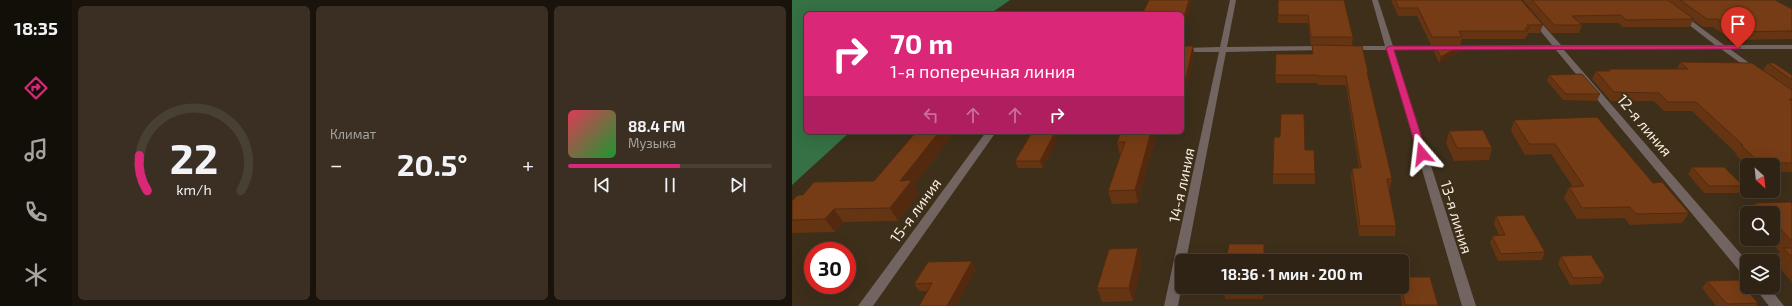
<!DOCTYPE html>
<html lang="ru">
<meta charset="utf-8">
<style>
:root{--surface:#2e2314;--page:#3a2f22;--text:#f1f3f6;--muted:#a7a4a0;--line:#494034;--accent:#db2777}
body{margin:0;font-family:"Exo 2",sans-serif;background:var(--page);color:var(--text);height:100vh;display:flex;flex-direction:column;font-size:15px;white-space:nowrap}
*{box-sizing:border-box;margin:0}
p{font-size:13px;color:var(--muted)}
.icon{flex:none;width:22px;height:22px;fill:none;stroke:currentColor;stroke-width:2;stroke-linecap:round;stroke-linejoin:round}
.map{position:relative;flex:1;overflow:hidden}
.details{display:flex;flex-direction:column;gap:6px;padding:6px;background:#19130b;width:720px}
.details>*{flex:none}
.hud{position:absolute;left:12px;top:12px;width:380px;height:122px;border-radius:6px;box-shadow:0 4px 16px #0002,0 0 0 1px var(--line);background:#db2777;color:#fff;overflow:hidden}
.needle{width:26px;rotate:153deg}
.fabs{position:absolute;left:948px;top:158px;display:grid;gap:8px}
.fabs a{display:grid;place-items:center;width:40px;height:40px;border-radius:6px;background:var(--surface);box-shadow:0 4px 16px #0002,0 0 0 1px var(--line);font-size:20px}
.speed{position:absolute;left:12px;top:242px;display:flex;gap:8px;font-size:20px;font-weight:700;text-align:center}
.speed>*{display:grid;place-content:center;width:52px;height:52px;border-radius:50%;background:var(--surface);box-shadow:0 4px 16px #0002,0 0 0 1px var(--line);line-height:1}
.speed .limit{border:6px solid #d22;background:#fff;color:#111}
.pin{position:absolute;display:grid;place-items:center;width:34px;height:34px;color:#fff;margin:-41px -17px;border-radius:50% 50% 50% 0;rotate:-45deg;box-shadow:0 0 4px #0007}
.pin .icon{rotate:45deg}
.me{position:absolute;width:44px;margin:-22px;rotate:343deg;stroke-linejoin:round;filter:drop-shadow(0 0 3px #0008)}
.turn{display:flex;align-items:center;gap:14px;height:84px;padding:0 20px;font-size:18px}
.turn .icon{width:52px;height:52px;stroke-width:2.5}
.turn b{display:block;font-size:28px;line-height:34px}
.lanes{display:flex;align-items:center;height:38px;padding:0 20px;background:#0003;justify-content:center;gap:20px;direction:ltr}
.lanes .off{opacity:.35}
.big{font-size:30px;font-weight:700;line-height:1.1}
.details .tile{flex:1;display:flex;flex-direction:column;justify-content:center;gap:6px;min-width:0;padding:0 14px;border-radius:6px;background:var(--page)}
.details .dial{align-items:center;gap:0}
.dial svg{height:104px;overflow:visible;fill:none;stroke:var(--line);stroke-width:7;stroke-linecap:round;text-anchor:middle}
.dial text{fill:var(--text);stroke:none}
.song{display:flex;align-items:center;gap:12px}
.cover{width:48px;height:48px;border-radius:6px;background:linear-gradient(135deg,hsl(350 70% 55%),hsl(130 70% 35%))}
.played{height:4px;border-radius:2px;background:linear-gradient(90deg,var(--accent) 55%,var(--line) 55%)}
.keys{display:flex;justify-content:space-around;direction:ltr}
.heat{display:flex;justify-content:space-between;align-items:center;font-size:22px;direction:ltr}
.details .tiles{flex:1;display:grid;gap:6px;grid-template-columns:repeat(3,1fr)}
.trip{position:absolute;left:383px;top:254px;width:234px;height:40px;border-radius:6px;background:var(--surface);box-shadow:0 4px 16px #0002,0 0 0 1px var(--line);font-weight:700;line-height:40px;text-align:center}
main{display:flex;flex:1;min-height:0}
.menu{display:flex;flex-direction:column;width:72px;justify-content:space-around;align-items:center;background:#120e08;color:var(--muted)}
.menu .icon{width:28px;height:28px}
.menu .active{color:var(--accent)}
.menu b{font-size:18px;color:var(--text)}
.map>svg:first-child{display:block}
.forest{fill:#357144}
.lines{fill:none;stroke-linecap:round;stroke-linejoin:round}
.street{fill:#716461;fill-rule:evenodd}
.wall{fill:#653412}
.shaded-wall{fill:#532a0f}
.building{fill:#763c15;stroke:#532a0f}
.route{fill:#db2777;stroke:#8e194d}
.labels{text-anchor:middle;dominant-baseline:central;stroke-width:4;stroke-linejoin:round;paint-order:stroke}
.street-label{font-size:15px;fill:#f7eee1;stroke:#3d2f1a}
</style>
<main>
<nav class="menu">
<b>18:35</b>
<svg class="icon active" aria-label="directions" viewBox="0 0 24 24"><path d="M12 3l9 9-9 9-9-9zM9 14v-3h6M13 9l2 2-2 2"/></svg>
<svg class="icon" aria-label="music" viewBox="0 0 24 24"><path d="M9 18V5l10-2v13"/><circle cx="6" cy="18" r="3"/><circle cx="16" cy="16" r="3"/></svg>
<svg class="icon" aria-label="phone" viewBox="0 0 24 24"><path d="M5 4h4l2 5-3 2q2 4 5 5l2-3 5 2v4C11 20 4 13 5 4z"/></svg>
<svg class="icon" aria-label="climate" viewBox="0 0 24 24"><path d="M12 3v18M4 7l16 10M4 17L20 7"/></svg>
</nav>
<section class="details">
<div class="tiles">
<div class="tile dial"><svg viewBox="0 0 100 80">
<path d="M14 69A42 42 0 1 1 86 69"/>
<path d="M14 69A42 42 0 0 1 8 42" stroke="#db2777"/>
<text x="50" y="56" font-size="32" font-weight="700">22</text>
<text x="50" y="72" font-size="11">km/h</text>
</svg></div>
<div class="tile"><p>Климат</p>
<div class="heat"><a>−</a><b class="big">20.5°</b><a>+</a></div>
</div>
<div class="tile">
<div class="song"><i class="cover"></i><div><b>88.4 FM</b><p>Музыка</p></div></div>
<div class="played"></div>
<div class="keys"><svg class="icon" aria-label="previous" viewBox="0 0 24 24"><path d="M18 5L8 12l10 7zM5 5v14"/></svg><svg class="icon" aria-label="pause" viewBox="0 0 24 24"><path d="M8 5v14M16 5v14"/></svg><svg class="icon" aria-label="next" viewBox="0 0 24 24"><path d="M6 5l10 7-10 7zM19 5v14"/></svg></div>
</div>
</div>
</section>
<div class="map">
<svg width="1000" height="306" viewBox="0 0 1000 306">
<rect width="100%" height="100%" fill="#3d2f1a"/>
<path class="forest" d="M0 0H218L198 14H14V132H58L0 185Z"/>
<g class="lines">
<path class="street" d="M438 0H444L435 47 532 46 536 48 532 50 434 52 394 261H390V284L386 306H372L427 52H390V48L428 47Z
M580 0H586L601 46 760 45 723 0H729L769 45H923L865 0H872L932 45H1000V49H938L964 68V72H961L929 49 772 50 955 261V275L950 274 764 50H602L684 306H670L595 50H558L554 48 558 46H593Z
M194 132H204L81 306H66Z
M962 287H977L992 306H977Z"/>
</g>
<path class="wall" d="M486 0 561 37 560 45 576 72V77L600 179 598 189H597L604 226 603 236H567L559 178 560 168H567L554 85H526V83H484L483 75 520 54V46H519L516 23H486Z
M599 0H729L751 25 748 33H736L735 36H734L733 39H670L668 45H639L625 16H606Z
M731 0H983L1000 9V39L940 40 921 27H911L901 20 898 27H831L826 23H788L790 25 787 33H759Z
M390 46H401L402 54 393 95H390Z
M643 46H668L667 52 647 63 642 52Z
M888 62 971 70 976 63 1000 75V172H981V165H955V166L943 154 944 153 900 111H872L862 101H819L800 79 804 71H816L817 69H885Z
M757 75 808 94 805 101 771 100 755 81Z
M722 120 861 183 897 213 890 223 838 225 832 218 785 219 772 198 777 187H781L759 154 733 155 719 131Z
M657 131 700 148 697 160 662 161 654 143Z
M124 132H163L122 185 127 193 106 221 51 222 43 232 0 233V201L11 195 82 181Z
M240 132H265L266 137 251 168H226L223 161Z
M329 132H365L346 203 320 204 316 191 328 155 325 142Z
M513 150 523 174V184H481V174Z
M900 167 951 186 946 193H912L896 174Z
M963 203 1000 204V282L981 261 988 252 976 239H981V213H956Z
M704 216 753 252 750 260 706 261 698 243 700 236 707 235 702 224Z
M769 256 813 277 808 284 778 285 766 264Z
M350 261 341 301 310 302 305 288Z
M184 269 164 306H127L136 291H127L122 284Z
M915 281 966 303 964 306H924L910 288Z
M432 287H472L471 299H433Z
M607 287H610L646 305 645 306H610Z"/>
<path class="shaded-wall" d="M397 0H400V1L391 35 390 24Z
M401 46 402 54 393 95 392 86Z
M668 46 667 52 647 63 649 57Z
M147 132H163L122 185 127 193 106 221 98 208 108 181Z
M263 132H265L266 137 251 168 248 161Z
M359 132H365L346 203 343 190Z
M42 209 51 222 43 232 33 219Z
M472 244 473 261H472Z
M346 248 350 261 341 301 337 288Z
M180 261 184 269 164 306H155Z
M470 287H472L471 299Z"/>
<path class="building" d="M357 0H397L390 24V14H350Z
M486 0H552L561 37H519L516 15H486Z
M603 0H729L751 25H735L737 28H733L736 31H667L670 37H640L626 8H607Z
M740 0H876L902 19 834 20 829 15 780 16 790 25H762Z
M888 0H983L1000 9V31L945 32 925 19H915Z
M520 45 570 46 576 72H575L600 179H595L604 226H568L560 168H569L554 76H526V75H483L484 54H521Z
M390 46H401L392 86H390Z
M643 46H668L649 57Z
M888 62 960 63 1000 90V99H997L1000 101V104H999L1000 105V163H968L949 145H951L904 102H876L867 93 822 92 804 71H818L817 69H896Z
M976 63H982L1000 75V80Z
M790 74 808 94H774L757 75Z
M489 114H512L513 150H522L523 174H481L482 137H488Z
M805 117 861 183 870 182 897 213 844 214 838 207 790 208 777 187 792 186 763 144H737L722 120Z
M691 130 700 148H665L657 131Z
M124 132H147L108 181 120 180 98 208 42 209 33 219 0 220V201L6 195H11L22 182 82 181Z
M240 132H263L248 161H223Z
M329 132H359L343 190 316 191 333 142H325Z
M900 167H932L951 186H917Z
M998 202 1000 204V241L981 221V213H973L963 203Z
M732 215 753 252 709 254 700 236 713 235 704 216Z
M437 244H472V261H434Z
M346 248 337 288H305L317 249Z
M991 248H1000V257Z
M799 255 813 277 781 278 769 256Z
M180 261 155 306H127L140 283 122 284 136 262Z
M610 277H638L646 305H613L609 287H610Z
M946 280 966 303 935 304 915 281Z"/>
<path class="route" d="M946 46 948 47V49L602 50 635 154 630 157 626 154 594 48 598 46Z"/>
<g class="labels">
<g class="street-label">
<text transform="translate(853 125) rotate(50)">12-я линия</text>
<text transform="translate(389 185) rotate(-78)">14-я линия</text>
<text transform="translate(123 210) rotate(-54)">15-я линия</text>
<text transform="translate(665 217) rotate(73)">13-я линия</text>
</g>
</g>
</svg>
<div class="fabs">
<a><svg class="needle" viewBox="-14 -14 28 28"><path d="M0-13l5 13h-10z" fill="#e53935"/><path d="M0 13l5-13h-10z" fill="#a7a4a0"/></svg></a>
<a><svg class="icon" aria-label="search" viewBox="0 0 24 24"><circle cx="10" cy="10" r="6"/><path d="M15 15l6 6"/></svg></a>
<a><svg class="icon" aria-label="layers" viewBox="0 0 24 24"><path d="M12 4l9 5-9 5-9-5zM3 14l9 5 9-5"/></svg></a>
</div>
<div class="speed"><div class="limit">30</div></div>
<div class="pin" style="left:946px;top:48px;background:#d93025"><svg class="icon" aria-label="arrive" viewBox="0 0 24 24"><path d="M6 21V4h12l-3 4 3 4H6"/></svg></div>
<svg class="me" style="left:630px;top:154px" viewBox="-20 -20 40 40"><path d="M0-17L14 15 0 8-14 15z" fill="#db2777" stroke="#fff" stroke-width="4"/></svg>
<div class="trip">18:36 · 1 мин · 200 m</div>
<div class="hud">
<div class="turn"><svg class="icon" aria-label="right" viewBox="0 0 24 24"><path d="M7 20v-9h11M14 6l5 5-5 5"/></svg><div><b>70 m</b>1-я поперечная линия</div></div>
<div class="lanes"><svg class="icon off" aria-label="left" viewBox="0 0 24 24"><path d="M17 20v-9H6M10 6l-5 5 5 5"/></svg><svg class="icon off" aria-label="ahead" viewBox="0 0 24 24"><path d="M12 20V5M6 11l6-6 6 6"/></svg><svg class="icon off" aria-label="ahead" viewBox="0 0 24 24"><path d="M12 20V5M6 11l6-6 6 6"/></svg><svg class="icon" aria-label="right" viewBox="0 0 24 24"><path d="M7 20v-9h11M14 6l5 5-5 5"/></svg></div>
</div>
</div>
</main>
